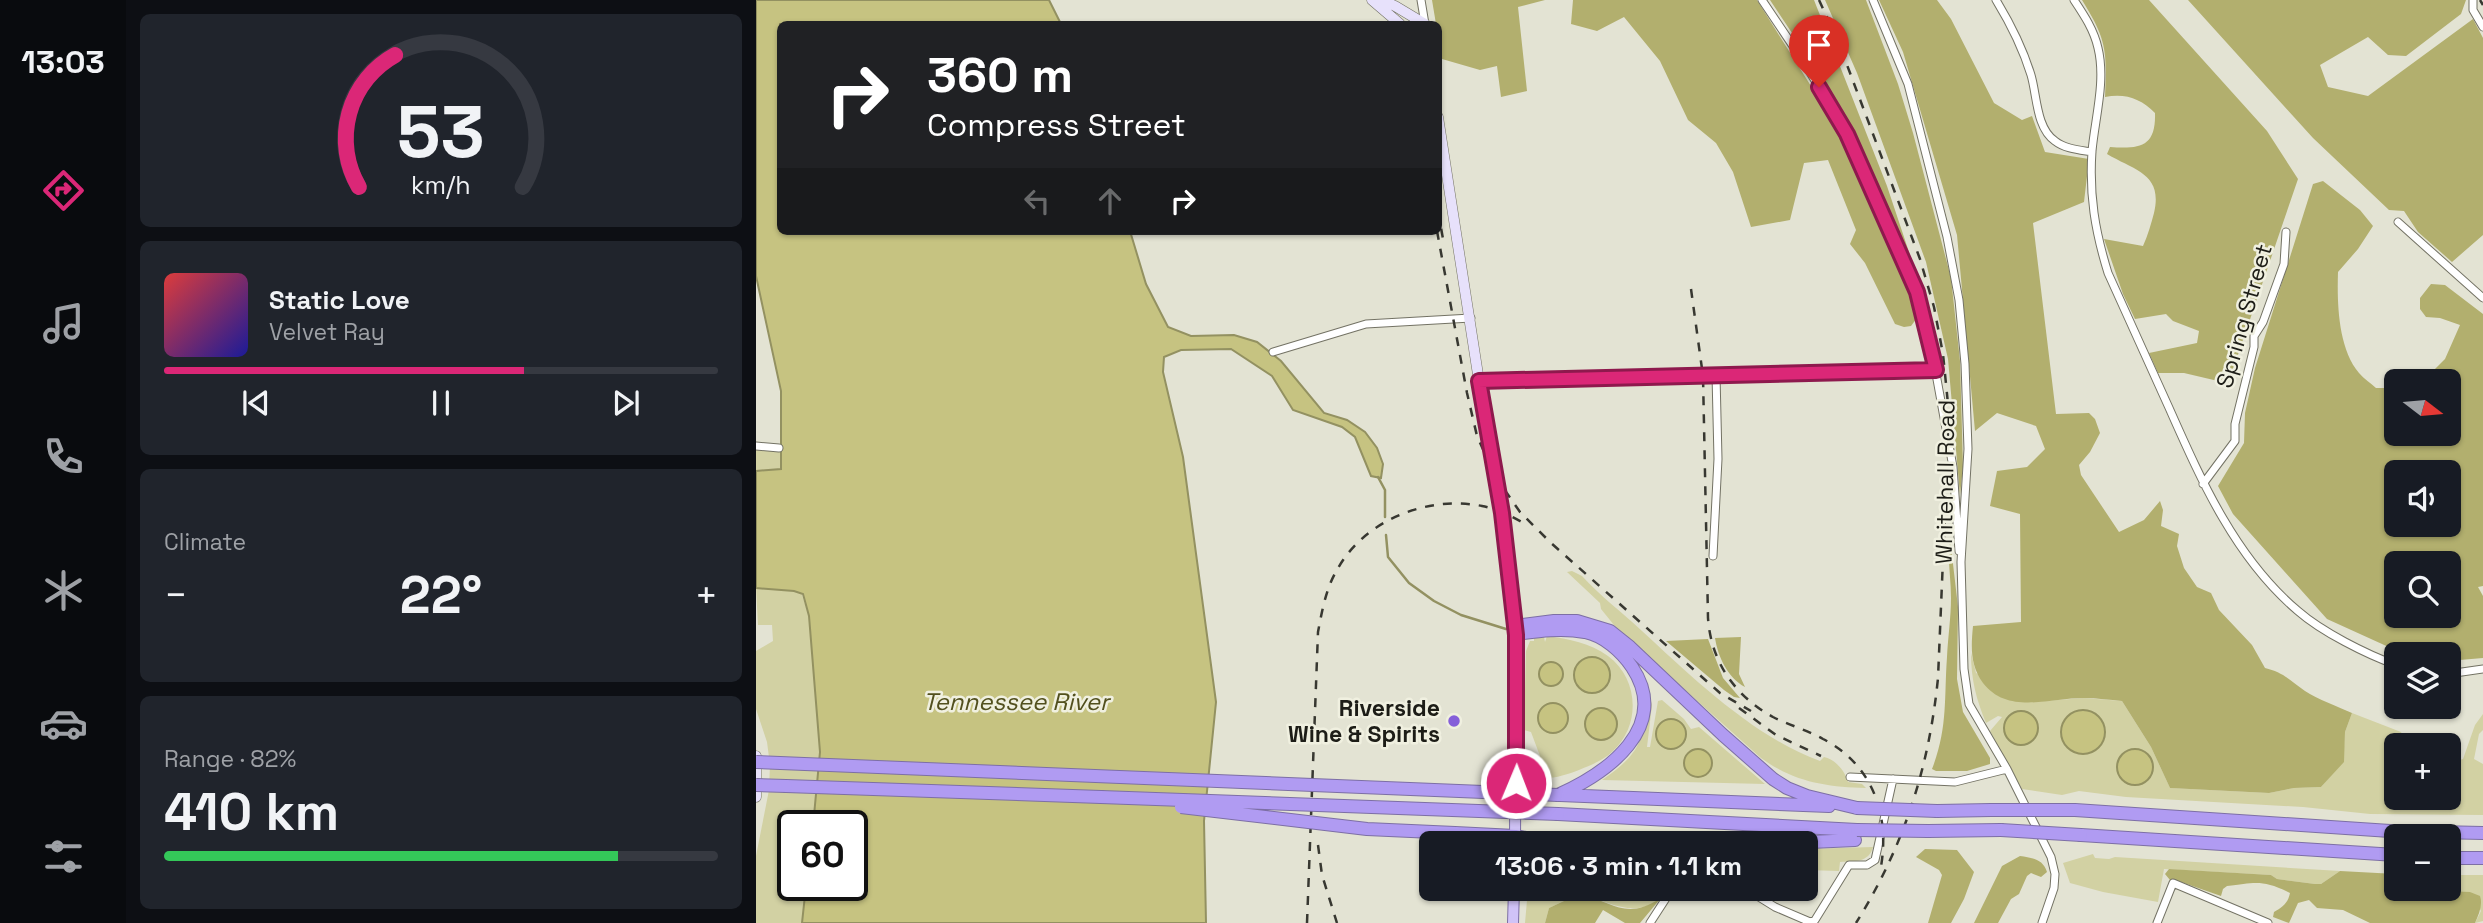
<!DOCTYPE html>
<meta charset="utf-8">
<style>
:root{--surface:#171b24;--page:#20242c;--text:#f1f3f6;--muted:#9ea1a6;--line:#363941;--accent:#db2777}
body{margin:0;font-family:"Space Grotesk",sans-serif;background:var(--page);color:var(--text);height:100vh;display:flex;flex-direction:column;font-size:26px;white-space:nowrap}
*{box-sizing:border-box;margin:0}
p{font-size:23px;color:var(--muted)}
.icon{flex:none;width:38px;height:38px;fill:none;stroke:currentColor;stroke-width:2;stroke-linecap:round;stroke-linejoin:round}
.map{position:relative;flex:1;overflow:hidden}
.panel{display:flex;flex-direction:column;gap:14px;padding:14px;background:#0d0f14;width:630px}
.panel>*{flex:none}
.top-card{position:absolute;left:21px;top:21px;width:665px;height:214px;border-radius:10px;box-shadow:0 2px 5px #0004;background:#202124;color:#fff;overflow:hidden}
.needle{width:46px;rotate:106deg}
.buttons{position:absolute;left:1628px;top:369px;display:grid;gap:14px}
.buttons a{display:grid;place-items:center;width:77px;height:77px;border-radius:10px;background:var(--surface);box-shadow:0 2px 5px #0004;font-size:35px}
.speed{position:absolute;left:21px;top:810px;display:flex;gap:14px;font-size:35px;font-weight:700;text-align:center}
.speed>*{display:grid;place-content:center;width:91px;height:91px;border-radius:50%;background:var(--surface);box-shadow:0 2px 5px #0004;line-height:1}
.speed .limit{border:4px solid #111;border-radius:10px;background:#fff;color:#111}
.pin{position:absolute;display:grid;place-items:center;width:60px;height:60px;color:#fff;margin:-72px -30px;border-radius:50% 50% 50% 0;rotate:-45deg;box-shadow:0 0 7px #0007}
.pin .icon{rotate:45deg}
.me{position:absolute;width:77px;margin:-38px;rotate:1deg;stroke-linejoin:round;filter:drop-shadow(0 0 5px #0008)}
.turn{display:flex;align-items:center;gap:24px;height:147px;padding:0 35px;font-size:32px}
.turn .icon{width:91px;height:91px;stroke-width:2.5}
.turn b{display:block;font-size:49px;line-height:60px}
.lanes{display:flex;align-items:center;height:66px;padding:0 35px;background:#0003;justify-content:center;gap:35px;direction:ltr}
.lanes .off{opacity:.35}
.big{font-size:52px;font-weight:800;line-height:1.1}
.panel .card{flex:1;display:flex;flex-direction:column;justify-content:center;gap:10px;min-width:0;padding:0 24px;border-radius:10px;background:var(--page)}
.panel .dial{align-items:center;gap:0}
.dial svg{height:182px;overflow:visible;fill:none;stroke:var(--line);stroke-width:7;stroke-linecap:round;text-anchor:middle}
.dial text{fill:var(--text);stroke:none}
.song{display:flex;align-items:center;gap:21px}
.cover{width:84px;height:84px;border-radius:10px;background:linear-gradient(135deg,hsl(0 70% 55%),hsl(240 70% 35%))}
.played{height:7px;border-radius:4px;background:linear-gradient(90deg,var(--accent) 65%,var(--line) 65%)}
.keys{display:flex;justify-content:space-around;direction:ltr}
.heat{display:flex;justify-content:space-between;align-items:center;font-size:38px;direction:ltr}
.charge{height:10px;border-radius:5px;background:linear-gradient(90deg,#34c759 82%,var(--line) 0)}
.trip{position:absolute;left:663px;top:831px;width:399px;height:70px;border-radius:10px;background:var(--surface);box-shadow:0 2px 5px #0004;font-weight:800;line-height:70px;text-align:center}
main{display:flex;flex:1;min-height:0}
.dock{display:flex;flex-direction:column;width:126px;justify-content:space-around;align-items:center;background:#090b0e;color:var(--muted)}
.dock .icon{width:49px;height:49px}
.dock .selected{color:var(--accent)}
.dock b{font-size:32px;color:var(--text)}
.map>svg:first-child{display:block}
.green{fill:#d2d1a3}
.forest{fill:#b2af6e;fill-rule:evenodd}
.water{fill:#c6c381;stroke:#939161;stroke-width:2}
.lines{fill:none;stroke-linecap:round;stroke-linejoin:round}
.stream{stroke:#939161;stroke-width:2.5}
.minor-casing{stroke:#737264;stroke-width:9}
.secondary-casing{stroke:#737264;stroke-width:11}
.primary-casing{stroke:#7d6fa5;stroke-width:12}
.motorway-casing{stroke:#7d6fa5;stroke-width:14}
.minor{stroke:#fff;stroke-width:7}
.secondary{stroke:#e7e1fb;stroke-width:10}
.primary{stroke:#d0c3f7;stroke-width:10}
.motorway{stroke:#b09bf2;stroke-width:12}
.rail{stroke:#383831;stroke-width:2.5;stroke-dasharray:9 9;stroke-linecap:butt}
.motorway-bridge-casing{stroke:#7d6fa5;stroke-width:14;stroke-linecap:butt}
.motorway-bridge{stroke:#b09bf2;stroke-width:12}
.route-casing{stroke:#8e194d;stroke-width:18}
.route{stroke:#db2777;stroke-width:12}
.poi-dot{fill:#855fd9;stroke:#f0f0e0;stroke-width:2.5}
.labels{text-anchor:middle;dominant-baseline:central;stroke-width:5;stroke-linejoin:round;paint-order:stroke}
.street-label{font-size:23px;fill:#1d1d17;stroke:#f0f0e0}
.poi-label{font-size:23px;font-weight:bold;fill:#1d1d17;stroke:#f0f0e0;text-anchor:end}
.water-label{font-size:24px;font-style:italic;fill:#52501e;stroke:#f0f0e0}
</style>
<main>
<nav class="dock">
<b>13:03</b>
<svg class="icon selected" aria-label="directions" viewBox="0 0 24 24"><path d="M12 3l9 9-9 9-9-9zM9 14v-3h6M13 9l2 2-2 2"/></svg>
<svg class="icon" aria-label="music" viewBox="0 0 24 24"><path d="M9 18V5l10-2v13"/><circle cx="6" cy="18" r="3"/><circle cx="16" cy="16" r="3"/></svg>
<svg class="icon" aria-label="phone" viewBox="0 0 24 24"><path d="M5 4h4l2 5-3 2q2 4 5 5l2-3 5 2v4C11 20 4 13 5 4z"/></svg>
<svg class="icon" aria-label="climate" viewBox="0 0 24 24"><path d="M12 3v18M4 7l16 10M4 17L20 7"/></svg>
<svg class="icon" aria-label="car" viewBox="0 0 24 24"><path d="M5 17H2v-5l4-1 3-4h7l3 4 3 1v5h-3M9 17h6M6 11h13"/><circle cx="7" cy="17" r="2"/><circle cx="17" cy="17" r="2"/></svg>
<svg class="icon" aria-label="filters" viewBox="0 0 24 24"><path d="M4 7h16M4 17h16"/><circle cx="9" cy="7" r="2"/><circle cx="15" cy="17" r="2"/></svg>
</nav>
<section class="panel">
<div class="card dial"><svg viewBox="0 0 100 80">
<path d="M14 69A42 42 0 1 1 86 69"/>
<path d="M14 69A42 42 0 0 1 30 11" stroke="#db2777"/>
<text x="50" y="56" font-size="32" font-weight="700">53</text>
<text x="50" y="72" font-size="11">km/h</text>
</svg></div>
<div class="card">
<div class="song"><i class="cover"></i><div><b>Static Love</b><p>Velvet Ray</p></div></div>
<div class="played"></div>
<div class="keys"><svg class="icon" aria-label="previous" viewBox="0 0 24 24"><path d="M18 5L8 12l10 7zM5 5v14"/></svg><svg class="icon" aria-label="pause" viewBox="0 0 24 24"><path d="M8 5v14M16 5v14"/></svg><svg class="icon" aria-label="next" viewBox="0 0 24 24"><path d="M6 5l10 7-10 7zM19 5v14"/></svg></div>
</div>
<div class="card"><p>Climate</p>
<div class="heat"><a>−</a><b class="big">22°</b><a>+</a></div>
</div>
<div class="card"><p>Range · 82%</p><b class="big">410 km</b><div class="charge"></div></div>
</section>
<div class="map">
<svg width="1727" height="923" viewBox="0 0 1727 923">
<rect width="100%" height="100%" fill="#e3e3d3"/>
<path class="green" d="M0 450 25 451V469L0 471Z
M816 571 826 576C844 596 866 612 886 631 937 678 998 737 1064 761L1068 757C1079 759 1089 771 1092 782L1106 784 1110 788C1070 787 1038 782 1005 758L862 630 845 609 844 603 811 572Z
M0 588 45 592 53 616 64 752 57 826H37V886H50L46 923H0V856L13 790 14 765 11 742 0 709V651L17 641 16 625H2Z
M791 636C813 639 834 643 852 656 883 679 885 725 857 751 848 760 835 765 823 770 808 776 788 782 772 775L774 767 780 764 784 756 775 732 768 730 770 651 774 641H778V638L788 637 789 642Z
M1215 653 1220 673 1275 702 1328 698 1366 701 1395 747 1414 788 1513 793 1538 788 1565 787 1587 762 1589 732 1596 713 1645 732 1651 745 1640 746V798H1692V763L1707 759 1719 725 1727 714V730L1723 734 1718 759 1727 764V815L1614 814 1547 807 1370 797 1323 791 1306 795 1266 789 1234 731 1246 717 1242 716 1230 723C1220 699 1215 679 1215 653Z
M893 693 896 705 891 747H894L902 701 906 700 928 719 935 729 943 727 1009 784 846 780C884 754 889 740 891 695Z
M1117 847C1113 863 1098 861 1084 862L1083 871 1050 870V849Z
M1337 854 1339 858 1353 859 1359 857 1584 871 1565 884H1559L1521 879 1515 875 1408 869 1402 902 1347 892 1314 883 1307 863Z
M1692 875H1727V921L1719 923 1725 911 1714 892 1707 893 1672 889H1692Z
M772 889H912C888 923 856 904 825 893L793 908 789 923H769Z"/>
<path class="forest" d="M676 0H789L762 7 771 91 745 97 741 66 724 70 686 59 682 24H680Z
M817 0H1001L1075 118 1126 225 1158 304 1161 318 1155 326 1148 327 1139 324 1109 263 1094 244 1100 230 1072 160 1048 163 1034 220 995 227 977 172 960 143 932 120 904 61 868 17 841 31 815 24Z
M1014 0H1058L1131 186 1154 255H1151L1093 127 1052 57Z
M1069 0H1110L1142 84 1157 133 1195 278 1204 361 1207 467 1204 495 1192 359 1170 262 1101 73Z
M1123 0H1181L1195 19 1238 103 1266 120 1276 116 1289 152 1333 159 1328 202 1277 223 1300 414 1333 413 1339 419 1344 433 1334 452 1323 465 1325 475 1363 532 1388 520 1404 501 1407 510 1405 526 1423 534 1421 546 1428 568 1441 587 1455 593 1463 610 1496 645 1509 668C1527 672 1535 681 1549 691 1561 699 1583 707 1596 713L1589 732 1588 762 1565 787 1538 788 1513 793 1414 788 1395 747 1366 701C1354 700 1341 698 1328 698 1293 698 1252 715 1227 683 1214 665 1215 647 1217 626L1265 622 1264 514 1234 506 1241 471 1271 467 1289 449 1280 426 1241 413 1219 431 1201 235 1147 52Z
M1326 0H1393L1511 131 1542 179 1474 378 1462 381 1428 373H1402L1393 353 1441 343 1443 331 1417 321 1410 314 1379 319 1367 294 1348 239 1387 246C1392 235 1395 224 1398 213 1407 174 1380 171 1351 154L1354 147C1384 149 1400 147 1399 113 1385 99 1370 93 1349 97 1351 51 1351 40 1326 0Z
M1432 0H1710L1705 14 1650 56 1632 55 1612 37 1564 65 1572 87 1612 96 1717 19 1727 38V235L1696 262 1662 232 1648 211 1633 210 1557 138Z
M1567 181 1604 210 1617 226 1602 249 1582 272C1581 303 1582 348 1603 373 1608 379 1615 383 1620 388H1640V434H1692V382L1667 381 1689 359 1704 325 1684 318 1670 317 1664 309V298L1675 284 1689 285 1727 314V586L1722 587 1727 596V658L1692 661V654H1648L1571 619 1477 514 1462 486 1488 443 1489 413 1499 368 1557 184ZM1692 472V525H1640V472ZM1640 564H1692V616H1640Z
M1194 538 1202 607 1201 679 1207 712 1234 758V764L1211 771H1180L1176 769C1192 728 1188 699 1191 657 1192 637 1195 617 1195 598 1195 577 1191 559 1194 538Z
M985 637 983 674 989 687C972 678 962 657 959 638Z
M952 639 967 678 984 698 978 697 968 690 910 641Z
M1169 849 1201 850 1218 872 1208 899 1195 923H1172L1186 875 1183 870 1160 857Z
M1264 856C1277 858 1287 859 1291 872L1285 877 1275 873 1271 876 1263 894 1255 899 1242 923H1218L1246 866Z
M1413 869 1515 875 1521 879 1559 884H1565L1584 871 1640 874V889L1714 892 1724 896C1727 905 1723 914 1719 923H1614L1587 910 1561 908 1553 900 1542 903 1533 923 1517 917 1518 912C1527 907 1532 903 1534 893 1506 879 1499 883 1471 886L1467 889 1465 896 1425 882 1414 880 1409 874Z
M825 893C858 904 871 920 905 898L884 923H869L847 910 839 923H789L793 908Z"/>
<path class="water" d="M0 0H293L305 24H24V231H374L390 284 412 327 435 336 478 335 501 342 525 361 568 413 591 420 609 432 621 448 627 464 625 478 615 476 599 437 586 427 537 410 516 376 475 349 425 350 408 357 407 372 427 457 460 702 448 821 450 923H46L50 886H96V826H57L64 752 53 616 47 594 38 591 0 588V471L25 469V391L0 276Z
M818 675a18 18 0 1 1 36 0a18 18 0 1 1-36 0Z
M783 674a12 12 0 1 1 24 0a12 12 0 1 1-24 0Z
M782 718a15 15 0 1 1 30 0a15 15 0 1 1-30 0Z
M829 724a16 16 0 1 1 32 0a16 16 0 1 1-32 0Z
M1305 732a22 22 0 1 1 44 0a22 22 0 1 1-44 0Z
M1248 728a17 17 0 1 1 34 0a17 17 0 1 1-34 0Z
M900 734a15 15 0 1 1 30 0a15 15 0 1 1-30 0Z
M928 763a14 14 0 1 1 28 0a14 14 0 1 1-28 0Z
M1361 767a18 18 0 1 1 36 0a18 18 0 1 1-36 0Z"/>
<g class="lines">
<path class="stream" d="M622 477 629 490V517
M630 535 632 557 653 583 678 601 705 615 750 629"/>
<g class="minor-casing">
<path id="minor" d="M665 0 669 24
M1006 0 1049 64 1091 134 1161 292 1172 330 1197 467 1203 551
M1117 0 1152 84 1191 237 1203 300 1209 364 1212 449 1205 562 1208 669 1213 704 1251 769 1295 857 1299 874 1298 888 1286 923
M1240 0C1254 23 1267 49 1275 75 1281 95 1280 128 1299 141 1309 149 1324 150 1336 152
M1318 0C1328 15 1338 30 1342 48 1350 81 1339 118 1336 151 1333 195 1339 231 1352 273 1373 319 1393 364 1414 410 1446 482 1480 559 1542 611 1566 632 1610 654 1640 665
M1717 0V10L1727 27
M1642 222 1727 298
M517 352 610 324 715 318
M723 381 1180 370
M0 446 23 448
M1447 484 1479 441V424L1498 347V336L1507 322 1528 264 1530 232
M957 556 962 459 960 375
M1692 674 1727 669
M1094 777 1199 782 1251 769
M990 889 1019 907 1054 922 1059 920 1093 865H1111L1119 860 1137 779
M894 923 916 889
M1401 923 1417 883 1512 923"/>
</g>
<g class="secondary-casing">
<path id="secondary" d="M616 0 644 24
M625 0 639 6 669 24
M682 117 723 381 746 513 759 631
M0 756V797"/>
</g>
<g class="primary-casing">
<path id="primary" d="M759 844 760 634
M757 923 758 889"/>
</g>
<g class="motorway-casing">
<path id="motorway" d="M759 626 798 621H821L854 631 874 647 967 735 1017 779 1031 788 1051 796 1101 808
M760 634C783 631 806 628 829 632 848 636 865 651 876 667 916 727 851 773 802 795
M30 786 345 797
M804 795 1073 806
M1319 810 1634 831 1727 833
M1181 811 1235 810
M802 814 1101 830
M1172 831 1245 830
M699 833 759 836 775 839 1033 843 1099 840
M1325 835 1640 855
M1692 858H1727"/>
</g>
<use href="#minor" class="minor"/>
<use href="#secondary" class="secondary"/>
<use href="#primary" class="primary"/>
<use href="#motorway" class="motorway"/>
<path class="rail" d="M1063 0 1082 41 1164 259 1178 307 1187 354 1192 404V440L1182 678C1173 768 1148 846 1100 923
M1724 0 1727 5
M682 211 687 239
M681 231 711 393 721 436 739 476 764 512 795 543 964 693 995 711
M935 289 947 376 952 618C955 662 979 696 1017 717 1033 725 1051 730 1067 739 1118 765 1135 818 1124 872
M983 708 1020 735 1065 756
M562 845 566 875 581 923
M551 923 562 632C566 611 570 588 581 570 608 520 672 495 726 506 742 509 757 517 771 525"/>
<g class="motorway-bridge-casing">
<path id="motorway-bridge" d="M0 762 802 795
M0 785 30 786
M345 797 802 814
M425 807 611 829 699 833
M1101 808 1181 811
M1235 810H1319
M1101 830 1172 831
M1245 830 1325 835"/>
</g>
<use href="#motorway-bridge" class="motorway-bridge"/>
</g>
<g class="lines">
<g class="route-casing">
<path id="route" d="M760 783V635L746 513 723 381 1180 370 1161 292 1091 134 1063 87"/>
</g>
<use href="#route" class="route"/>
</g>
<circle class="poi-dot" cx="698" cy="721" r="7"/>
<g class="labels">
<g class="street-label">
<text transform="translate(1488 316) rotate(-74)">Spring Street</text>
<text transform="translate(1189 482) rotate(-89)">Whitehall Road</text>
</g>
<g class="poi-label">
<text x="684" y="708">Riverside<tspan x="684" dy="26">Wine &amp; Spirits</tspan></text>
</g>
<g class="water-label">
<text x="260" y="701">Tennessee River</text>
</g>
</g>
</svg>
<div class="buttons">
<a><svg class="needle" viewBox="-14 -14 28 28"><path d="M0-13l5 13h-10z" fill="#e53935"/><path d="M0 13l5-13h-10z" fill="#9ea1a6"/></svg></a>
<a><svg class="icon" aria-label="sound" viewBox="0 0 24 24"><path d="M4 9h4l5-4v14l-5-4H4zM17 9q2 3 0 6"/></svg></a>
<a><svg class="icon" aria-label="search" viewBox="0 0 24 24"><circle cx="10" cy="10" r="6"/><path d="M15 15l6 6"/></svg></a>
<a><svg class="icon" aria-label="layers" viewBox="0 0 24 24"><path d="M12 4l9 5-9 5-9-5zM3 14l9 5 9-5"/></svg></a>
<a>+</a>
<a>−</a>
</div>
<div class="speed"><div class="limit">60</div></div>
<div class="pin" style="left:1063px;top:87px;background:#d93025"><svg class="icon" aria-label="arrive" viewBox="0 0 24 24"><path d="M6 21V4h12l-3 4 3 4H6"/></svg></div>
<svg class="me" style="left:760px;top:783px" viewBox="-20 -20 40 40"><circle r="17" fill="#db2777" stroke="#fff" stroke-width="3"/><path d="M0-11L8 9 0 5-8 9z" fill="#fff"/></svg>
<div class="trip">13:06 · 3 min · 1.1 km</div>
<div class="top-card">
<div class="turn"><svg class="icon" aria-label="right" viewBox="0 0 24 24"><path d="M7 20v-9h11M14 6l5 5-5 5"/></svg><div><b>360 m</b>Compress Street</div></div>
<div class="lanes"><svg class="icon off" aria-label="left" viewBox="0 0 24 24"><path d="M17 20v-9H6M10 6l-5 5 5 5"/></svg><svg class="icon off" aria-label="ahead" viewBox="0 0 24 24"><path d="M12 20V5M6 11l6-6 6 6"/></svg><svg class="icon" aria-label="right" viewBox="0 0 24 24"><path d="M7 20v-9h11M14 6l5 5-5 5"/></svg></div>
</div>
</div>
</main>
